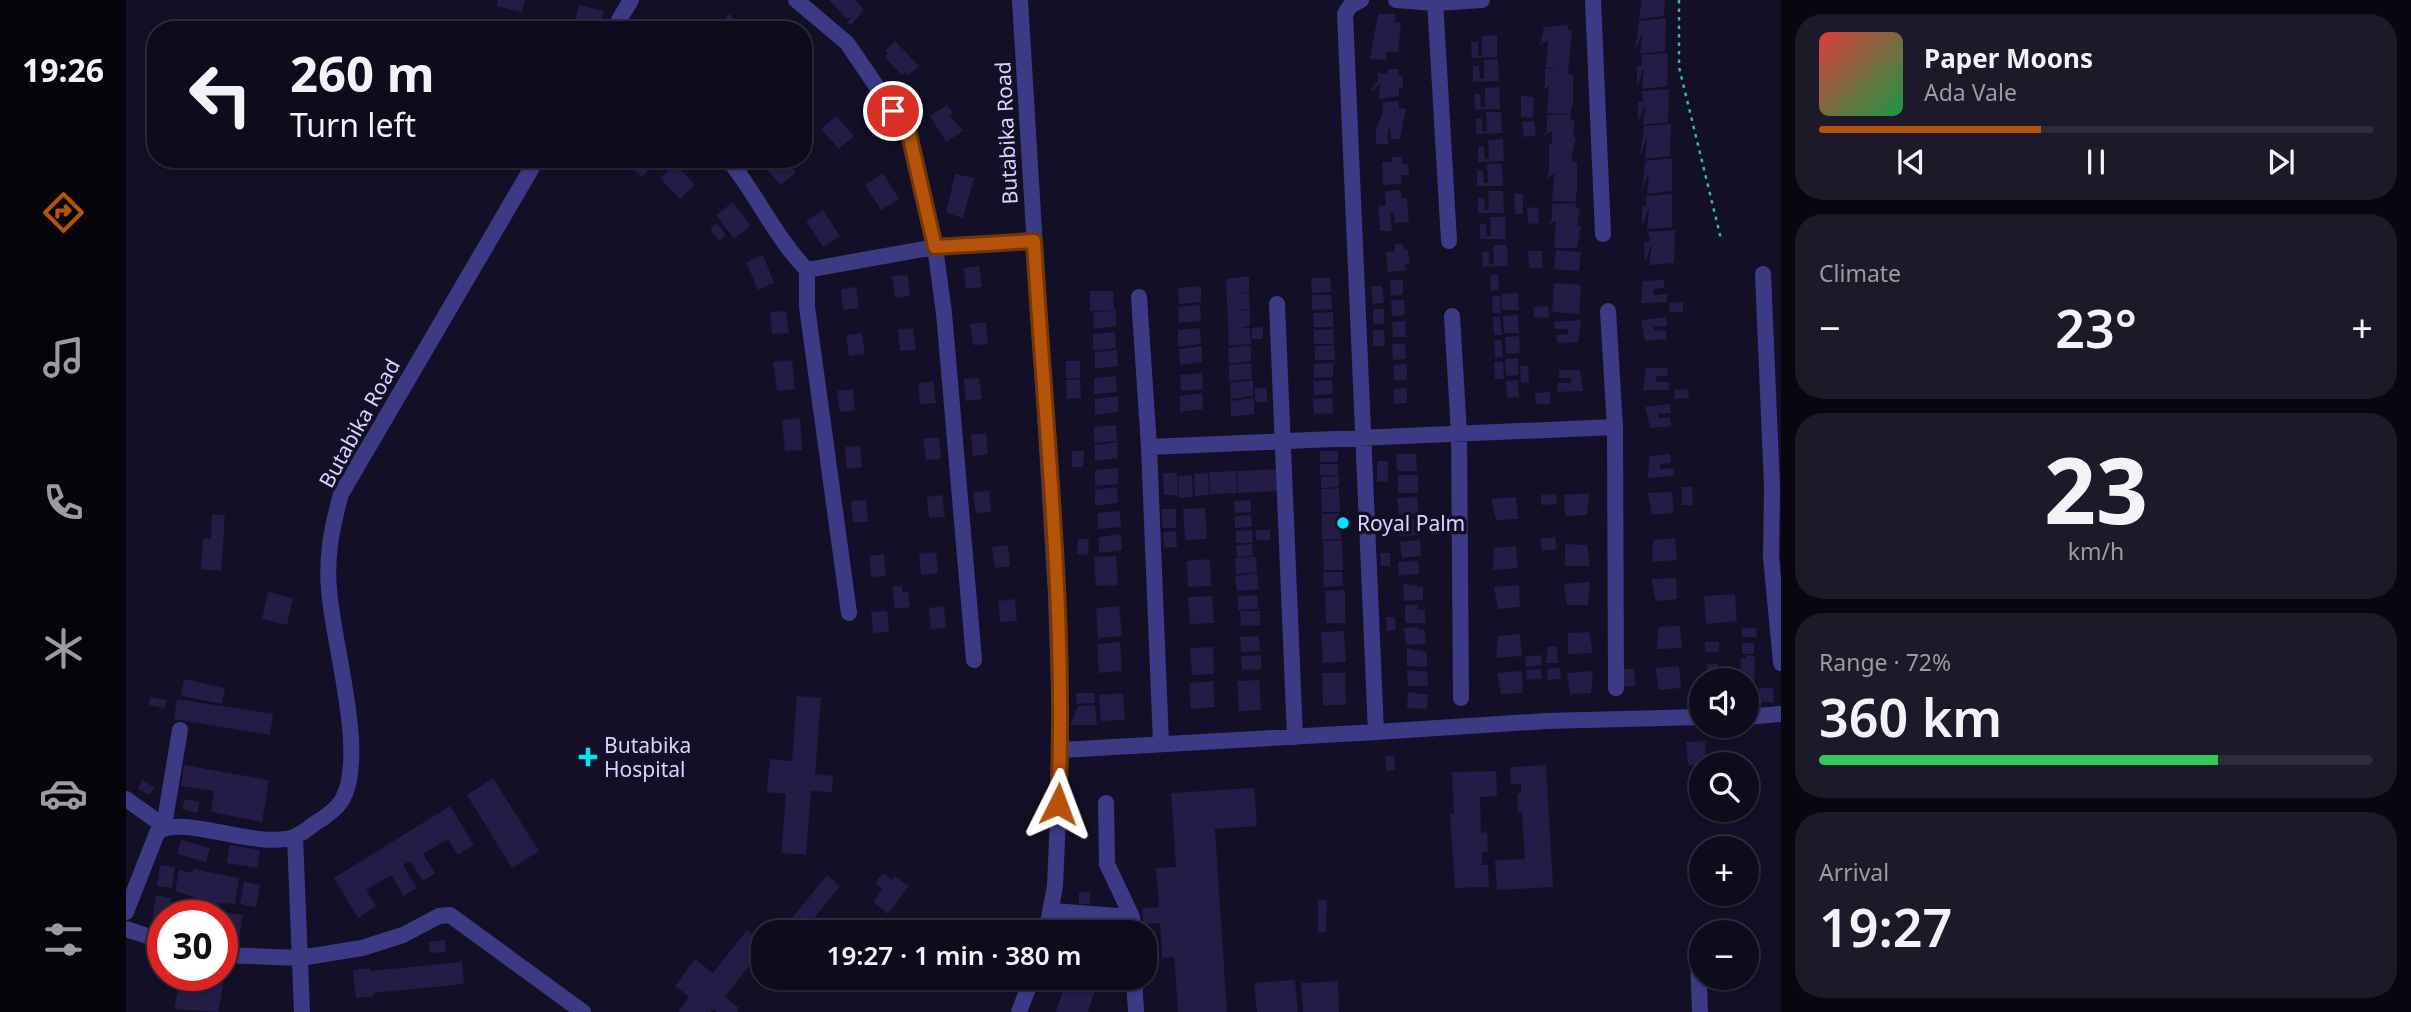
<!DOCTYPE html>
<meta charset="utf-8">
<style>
:root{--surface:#0e0b1c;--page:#1c1929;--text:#f1f3f6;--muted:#9b9ba3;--line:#2e2b3b;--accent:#b45309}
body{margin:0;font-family:"Noto Sans",sans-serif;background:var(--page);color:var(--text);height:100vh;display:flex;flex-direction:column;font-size:26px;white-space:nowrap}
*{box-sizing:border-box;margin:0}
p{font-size:23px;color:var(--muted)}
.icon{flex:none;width:38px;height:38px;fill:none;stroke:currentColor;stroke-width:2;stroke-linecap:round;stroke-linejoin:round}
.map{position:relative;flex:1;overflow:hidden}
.details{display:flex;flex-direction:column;gap:14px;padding:14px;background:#08060f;width:630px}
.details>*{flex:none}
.guide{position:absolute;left:21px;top:21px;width:665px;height:147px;border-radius:28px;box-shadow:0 2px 5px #0004,0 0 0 2px var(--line);background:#0e0b1c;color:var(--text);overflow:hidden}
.buttons{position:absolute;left:1563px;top:668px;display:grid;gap:14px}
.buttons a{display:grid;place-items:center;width:70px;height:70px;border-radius:50%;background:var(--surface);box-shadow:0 2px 5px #0004,0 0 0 2px var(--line);font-size:35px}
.speed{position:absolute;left:21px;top:900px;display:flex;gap:14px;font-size:35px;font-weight:700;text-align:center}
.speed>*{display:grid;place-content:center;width:91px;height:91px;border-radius:50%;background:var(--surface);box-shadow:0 2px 5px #0004,0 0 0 2px var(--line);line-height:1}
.speed .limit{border:10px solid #d22;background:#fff;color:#111}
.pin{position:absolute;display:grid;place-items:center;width:60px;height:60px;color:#fff;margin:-30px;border:4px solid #fff;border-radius:50%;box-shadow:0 2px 7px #0007}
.me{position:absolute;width:77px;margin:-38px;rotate:3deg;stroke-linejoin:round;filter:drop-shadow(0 0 5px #0008)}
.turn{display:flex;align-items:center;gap:24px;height:147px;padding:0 28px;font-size:32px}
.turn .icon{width:91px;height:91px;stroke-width:2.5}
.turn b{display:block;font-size:49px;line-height:60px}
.big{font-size:52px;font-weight:600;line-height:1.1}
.details .card{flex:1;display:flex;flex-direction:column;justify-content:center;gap:10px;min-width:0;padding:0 24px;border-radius:28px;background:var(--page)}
.details .dial{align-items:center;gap:0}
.dial b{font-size:91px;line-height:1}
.song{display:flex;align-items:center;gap:21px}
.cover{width:84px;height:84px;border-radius:10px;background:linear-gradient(135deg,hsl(0 70% 55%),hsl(140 70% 35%))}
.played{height:7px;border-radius:4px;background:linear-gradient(90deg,var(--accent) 40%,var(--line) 40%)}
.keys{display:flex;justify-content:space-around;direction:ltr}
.heat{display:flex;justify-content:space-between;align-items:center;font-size:38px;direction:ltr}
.charge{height:10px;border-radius:5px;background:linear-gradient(90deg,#34c759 72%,var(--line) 0)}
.trip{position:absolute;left:625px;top:920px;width:406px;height:70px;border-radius:28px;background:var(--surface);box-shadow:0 2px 5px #0004,0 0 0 2px var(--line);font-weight:600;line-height:70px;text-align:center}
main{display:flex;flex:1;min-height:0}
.menu{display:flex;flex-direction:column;width:126px;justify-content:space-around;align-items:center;background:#06040b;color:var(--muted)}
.menu .icon{width:49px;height:49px}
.menu .current{color:var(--accent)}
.menu b{font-size:32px;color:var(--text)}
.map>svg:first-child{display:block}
.building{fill:#241b47}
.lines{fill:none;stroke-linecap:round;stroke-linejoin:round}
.path{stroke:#2fb8b0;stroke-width:2.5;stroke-dasharray:3.5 5;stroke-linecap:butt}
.minor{stroke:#3d3a85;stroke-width:16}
.route-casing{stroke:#753606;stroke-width:18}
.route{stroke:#b45309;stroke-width:12}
.poi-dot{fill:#00e5ff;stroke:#130f26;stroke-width:2.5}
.labels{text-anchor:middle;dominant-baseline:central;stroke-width:7;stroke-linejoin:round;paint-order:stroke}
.street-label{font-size:21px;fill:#d9d4ff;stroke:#130f26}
.poi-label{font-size:21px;fill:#d9d4ff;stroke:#130f26;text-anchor:start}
</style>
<main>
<nav class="menu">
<b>19:26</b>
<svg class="icon current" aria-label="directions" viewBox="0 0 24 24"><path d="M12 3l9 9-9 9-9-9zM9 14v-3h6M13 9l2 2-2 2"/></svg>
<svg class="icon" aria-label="music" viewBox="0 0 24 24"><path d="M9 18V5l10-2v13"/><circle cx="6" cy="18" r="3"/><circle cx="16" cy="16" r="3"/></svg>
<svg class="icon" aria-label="phone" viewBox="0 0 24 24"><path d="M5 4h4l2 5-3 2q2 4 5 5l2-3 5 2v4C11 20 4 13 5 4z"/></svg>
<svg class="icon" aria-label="climate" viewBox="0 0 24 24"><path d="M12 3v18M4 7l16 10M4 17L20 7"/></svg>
<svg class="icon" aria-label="car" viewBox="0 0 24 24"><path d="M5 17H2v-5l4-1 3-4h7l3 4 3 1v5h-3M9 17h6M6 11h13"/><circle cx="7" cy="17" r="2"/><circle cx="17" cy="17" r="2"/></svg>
<svg class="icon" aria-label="filters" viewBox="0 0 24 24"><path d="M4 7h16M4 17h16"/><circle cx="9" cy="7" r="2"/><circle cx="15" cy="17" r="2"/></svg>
</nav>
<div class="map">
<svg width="1655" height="1012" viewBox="0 0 1655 1012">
<rect width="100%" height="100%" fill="#130f26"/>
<path class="building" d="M372 0H399L396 12 371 6Z
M703 0H729L738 10 725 25 721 22 726 17 721 19Z
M1516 0H1539L1538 16 1513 19Z
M453 5 478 11 473 30 448 26Z
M603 14 620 30H589Z
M1252 14H1269V22L1275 23 1272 52H1260V60L1244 59Z
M1540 18 1539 51 1514 54 1517 32 1509 51 1513 21Z
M1442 25V29L1446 30 1442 74 1447 75V103L1444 114 1421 113 1423 86 1415 90 1419 85V69L1434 68H1420L1422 40 1414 45 1418 27Z
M1371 35V57L1346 58 1345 42H1352V55H1356V36Z
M769 41 793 66 782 76 779 72 776 76 759 57 762 54 759 51Z
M1542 53 1541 86 1516 89 1518 67 1511 86V67L1516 65 1515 55Z
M1372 59 1373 81 1347 82V66H1353L1354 79H1358V60Z
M1262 69H1272L1273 75 1277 76V88L1273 87V96L1253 99 1254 83 1247 91 1245 89 1252 81V73L1261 74Z
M1373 87 1374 109 1349 110 1348 94H1354L1355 107H1359V88Z
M1543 89 1542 122 1517 125 1520 103 1512 121V102L1517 101 1516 91Z
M1395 96 1408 97 1407 118 1395 117Z
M1273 101V108L1280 109 1274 139H1265V129H1262V144H1250V128L1256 115 1257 102Z
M821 105 827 114 824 116 837 131 820 142 804 116Z
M1360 112H1375L1376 133 1350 134V119H1356V131H1361Z
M1445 114V120L1449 121 1447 136 1450 138 1445 159 1451 163V192L1449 202 1426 201 1428 174 1419 179 1423 173V144H1426V131L1417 136 1421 131V115Z
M710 116 728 136 713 149 695 129Z
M1408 121 1410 136 1398 137 1396 122Z
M1545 124 1544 156 1519 159 1521 137 1514 157 1518 126Z
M1377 139 1378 161 1352 162V147L1358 146 1359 159H1363L1362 140Z
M1266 157H1276V164H1282L1283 175H1275L1276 184 1257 185 1256 162H1266Z
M1546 158V191L1521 194 1523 172 1516 191 1519 161Z
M496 159H528L530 161 516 177Z
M644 159H659L670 172 655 185 637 165Z
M549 164 569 185 554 199 534 178Z
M1361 164H1376L1377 186H1351V171H1357L1358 183H1362Z
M757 173 773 199 755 210 739 185Z
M829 174 848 178 837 218 820 213Z
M1275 190 1276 198H1281L1283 222 1269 223 1268 213H1264L1266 231H1254L1252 206 1260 205 1259 191Z
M1362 191H1377L1378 213H1352V198H1358L1359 210H1363Z
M1388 194H1397V214H1389Z
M1546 194V227L1521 229 1523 208 1516 226V207L1521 205 1520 196Z
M607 202 625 226 608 239 590 215Z
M1450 203V208L1454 209 1451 225 1455 226 1451 248H1428L1430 220 1422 225 1426 219V204Z
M1412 207 1413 223 1402 224 1401 208Z
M697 210 714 236 697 247 680 221Z
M1364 217H1379L1380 239H1354V224H1360L1361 236H1365Z
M591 223 600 235 593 241 584 229Z
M1549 230 1548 263 1523 265 1526 244 1519 262 1518 243 1524 241 1522 232Z
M1269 244H1277L1278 250H1282L1284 263 1279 264 1280 270 1262 272 1260 252 1269 251Z
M1367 245H1381L1382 266 1357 267 1356 252 1363 251V264H1368Z
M1430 250 1455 252 1453 271 1428 269Z
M1402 251H1416L1417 268H1403Z
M637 255 648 283 632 290 620 262Z
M853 266 856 287 840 289 838 268Z
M1372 274 1373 290 1365 291 1364 275Z
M782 275 784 296 769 298 766 276Z
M1123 276V292L1111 294 1123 293 1124 309 1106 311 1124 310V326L1113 328H1124L1125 344 1103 346 1100 279Z
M1185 278H1204L1205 292 1186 293Z
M1264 280H1277V295L1265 296Z
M1538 280V288L1527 289 1528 295 1541 294V302L1515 303 1517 281Z
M1428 283 1455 285 1453 314 1426 312Z
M1075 286V302L1053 304 1052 288Z
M1245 286H1256L1258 303 1247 304Z
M730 287 733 308 717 310 715 289Z
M964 291H987L988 310 964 311Z
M1392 293 1393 310H1376L1375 294Z
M1186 295H1205L1206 309 1186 310Z
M1366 296H1374L1375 313H1367Z
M1265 300H1278L1279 315 1266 316Z
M1557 302V312H1544L1543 303Z
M1074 305 1075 321 1053 323 1052 307Z
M1422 306 1423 317 1408 318 1407 307Z
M1247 309H1258V324H1247Z
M990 310V326L968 329 967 313Z
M660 311 663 333 646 334 644 312Z
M1207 312V327H1188L1187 313Z
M1392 315 1393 333H1378L1377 316Z
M1367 317H1374L1376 335H1368Z
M1540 317 1541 326 1527 327 1528 331 1540 330 1541 339 1519 341 1515 320Z
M1455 320 1452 342 1431 343V335L1442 334V329H1429L1428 322Z
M1279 321 1280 337H1267L1266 322Z
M860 322 862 344 847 345 844 324Z
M1137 327V339H1126V328Z
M787 328 790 350 774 351 772 330Z
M1074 328 1075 344 1052 347V330Z
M1207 329 1208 344H1188V330Z
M1247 330H1258L1259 346H1247Z
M989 332 990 348 967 351V334Z
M736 333 739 354 723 356 720 335Z
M1393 336 1394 353 1380 354 1379 337Z
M1368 340H1375L1377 357 1369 358Z
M1266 344H1279L1280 359 1267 360Z
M1125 345V361L1103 364 1102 348Z
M1208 345 1209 360H1189V346Z
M1076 346V362L1054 365 1053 349Z
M991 350 992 366 969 369V352Z
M1392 358V375L1380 376 1379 359Z
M666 360 669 389 651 391 647 362Z
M940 361H954V378H940Z
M1368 362H1377L1378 379H1369Z
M1125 363 1126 379 1103 381V365Z
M1207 363V377L1188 378V364Z
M1281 364V380H1268V365Z
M1394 366H1402L1403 382 1395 383Z
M1520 368H1541L1542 376H1530V382H1543V390H1517Z
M1433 370H1454L1457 391 1431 392 1432 383H1445V378H1433Z
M1076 373 1077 389 1055 391 1054 375Z
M990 376 991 392 968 394V378Z
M853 378 856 399 840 401 838 379Z
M954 379 955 398 941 399 940 380Z
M1127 380V396L1105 399 1104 383Z
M1206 380 1207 394 1188 395 1187 381Z
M1392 380 1393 397 1381 398 1380 381Z
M807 381 810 403 794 404 792 383Z
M1129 388H1141V402H1129Z
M1281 388V403L1268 404V389Z
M727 389 729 410 714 412 711 391Z
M1562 389 1563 398 1549 399 1548 390Z
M1424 392V404H1410L1409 393Z
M1076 393 1077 409 1054 412V396Z
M992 396V412L969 415V399Z
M1128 398V414L1105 417V401Z
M1206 398 1207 413 1188 414 1187 399Z
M1544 404 1545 413 1532 414V418L1544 417 1545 426 1524 428 1519 407Z
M674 418 676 450 659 451 656 420Z
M990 425 991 441 968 443V427Z
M860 433 862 454 847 456 845 435Z
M813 437 815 459 800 460 797 439Z
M991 442 992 458 969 461V445Z
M734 446 736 467 721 469 719 447Z
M946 451H958L957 467H946Z
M1194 451H1212V462H1194Z
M1270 454H1290L1291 471H1271Z
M1544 454 1545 463 1534 464V469L1547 468 1548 476 1522 478 1523 456Z
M1251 461H1262V482H1251Z
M1194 464H1212V475H1194Z
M992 468V484L969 486V470Z
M1153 469 1154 491 1112 493 1111 471Z
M1110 471 1111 493 1084 494 1083 472Z
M1037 473H1051L1052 495H1038Z
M1082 473 1083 495 1069 496 1068 474Z
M1066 475 1067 497 1053 498 1052 476Z
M1272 475H1292V493H1272Z
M1213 476V487L1195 488V477Z
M991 487 992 503 969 506V490Z
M1556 487H1566L1567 505H1556Z
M1213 488 1214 512H1196L1195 489Z
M863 491 865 512 850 513 847 492Z
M1546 492 1548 513 1526 515 1522 493Z
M1463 493 1461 515 1439 516 1438 495Z
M1430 494 1431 504 1415 505V495Z
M816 495 819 517 803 518 801 497Z
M1291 497 1293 514 1273 515 1271 498Z
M1390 497 1392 519 1370 520 1365 499Z
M740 500 742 521 727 523 725 501Z
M1125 500V512L1109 513 1108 501Z
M1079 508 1081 539 1059 540 1057 509Z
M1036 509H1050V528H1036Z
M994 511 995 527 972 529V513Z
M1213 513 1215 539 1196 540V514Z
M86 514 99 515 95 571 75 569 77 539H85Z
M1125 515 1126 527 1109 528V516Z
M1293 519 1294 535 1274 536 1273 520Z
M1126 530 1127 543H1110V531Z
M1130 530H1144V540H1130Z
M1050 531 1051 547 1038 548 1037 532Z
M995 534 996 550 973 553V537Z
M1429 537 1431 549 1416 551 1414 539Z
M1549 538 1551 560 1526 562 1527 540Z
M952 539H963L962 555 951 554Z
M1216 540 1217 570H1198L1197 541Z
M1294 540 1295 556 1276 558 1274 542Z
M1126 544 1127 556 1111 557 1110 545Z
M1439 544 1461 545 1464 566H1439Z
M882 545 884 566 869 568 866 547Z
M1390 546 1392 568 1367 570 1368 548Z
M810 552 812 573 795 575 793 554Z
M1254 553H1264V566H1255Z
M758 554 760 576 745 577 743 556Z
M990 556 992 585 970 586 968 557Z
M1127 557H1130L1131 572 1110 574 1109 558Z
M1084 559 1085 586 1062 587 1061 561Z
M1292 561 1293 574 1273 575 1272 562Z
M1197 572H1216L1217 586 1198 587Z
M1131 573 1133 589 1111 591 1109 576Z
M1550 578 1551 599 1530 601 1525 579Z
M1464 582 1462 605H1441L1438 584Z
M1277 584 1297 587V600L1278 601Z
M1393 585 1394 607 1372 609 1368 587Z
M776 586V592L782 591 784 607 769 609 766 587Z
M1219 590V623H1200L1199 591Z
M142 592 167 598 161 625 136 619Z
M1609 594 1611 621 1580 624 1578 596Z
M1131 595 1132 609 1112 610V596Z
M1086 596 1088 623 1064 624 1062 597Z
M889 599 891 621 874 622 872 601Z
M1279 605H1292L1291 610H1299V623H1279Z
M818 606 820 628 805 629 803 608Z
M993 606 996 636 972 638 970 608Z
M761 611 763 632 747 633 745 612Z
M1114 611H1134V625L1115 626Z
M1260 617H1269L1270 630 1261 631Z
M1554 626 1556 648 1531 649 1532 627Z
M1293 627V630H1299L1300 644 1280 645 1278 628Z
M1616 628H1630L1631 637H1616Z
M1218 631 1220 662 1197 663 1195 632Z
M1463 632 1467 653 1442 654V633Z
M1394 634 1396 656 1370 658 1372 636Z
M1133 636 1134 651 1115 652 1114 637Z
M994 642 996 671 973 673 971 644Z
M1579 642H1593V652H1579Z
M1616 643H1628V654H1616Z
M1087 647 1088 674 1066 675 1064 648Z
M1422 647H1431L1432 663H1420Z
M1281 648 1301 652V667L1281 666Z
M1135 655V669L1116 670 1115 656Z
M1415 655 1416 665 1400 667 1399 657Z
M1620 655 1629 656 1628 690H1620V681H1614L1615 658H1620Z
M1581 664H1592V678H1581Z
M1553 666 1555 688 1533 690 1529 668Z
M1434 668 1435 679 1422 680 1421 669Z
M1415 669 1416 678 1401 680 1400 670Z
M1496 669H1508L1509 686 1496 687Z
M1281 670 1301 672 1302 686H1282Z
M1396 671 1397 693 1375 694 1371 673Z
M1467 671 1465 693 1444 694 1441 673Z
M1196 673H1219L1220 705H1197Z
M58 679 99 688 96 704 55 696Z
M1133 680 1135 710 1113 711 1111 681Z
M1087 681 1089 707 1065 709 1063 683Z
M1633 688H1647L1648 702H1634Z
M1282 692 1302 695 1301 709 1281 708Z
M950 693H968L969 703 951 704Z
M997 693 999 720 975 721 973 695Z
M671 696 695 698 689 774 707 776 706 792 685 791 680 855 655 853 660 794 641 792 644 759 666 761Z
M24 697 40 700 39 708 23 705Z
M51 699 147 714 144 735 48 719Z
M969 705 971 725H944L952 706Z
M1579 741 1580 764 1562 765 1560 742Z
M1259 756H1268L1269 770 1260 771Z
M58 765 143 780 136 822 85 812 88 791 55 786Z
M1420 765 1427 887 1371 890 1369 860 1399 859 1396 812H1392L1391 793H1395V784H1385L1384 767Z
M1370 771 1371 796 1354 797 1355 833 1361 832 1362 851 1356 852V865H1362L1363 887 1329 888 1324 814H1328L1326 772Z
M367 778 413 851 386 868 341 795Z
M16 780 28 787 24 795 12 789Z
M1128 788 1131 826 1089 829 1101 1012H1052L1048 957 1036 958 1034 923 1017 924 1016 908 1033 907 1030 868 1050 867 1045 793Z
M59 799 74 802 71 813 56 809Z
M324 806 348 845 332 855 322 839 297 854 309 873 297 881 284 861 277 865 291 888 278 896 265 875 240 890 250 906 232 918 208 878Z
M55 840 84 848 80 862 51 854Z
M103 845 134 850 131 868 101 863Z
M34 865 49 867 46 888 31 886Z
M67 869 113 878 109 904 93 903 92 912 117 915 113 939 96 936V915H49L51 905 75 909 77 900 49 891 53 870 67 873Z
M757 873 766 880 769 876 783 886 762 914 747 902 756 889 749 883Z
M701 875 714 886 676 933H654Z
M118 882 134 885 130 907 114 904Z
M953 892H964V904H953Z
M30 895 45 898 42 915H37V923L26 921Z
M1192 900H1201L1200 932H1192Z
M621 930 637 943V947L599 997 613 1008 611 1012H591L587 1009 584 1012H552L563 997 549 986 569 959 587 973Z
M319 940 320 952 304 953 303 942Z
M336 962 338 984 247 993 248 996 230 998 227 970 244 968V971Z
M55 975 98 981 92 1012 48 1009Z
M941 978H973L962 1012H930Z
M1169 980 1172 1012H1131L1128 983Z
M1212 981 1213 1012H1177L1175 983Z"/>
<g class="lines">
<path class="path" d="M1553 0V67L1595 239"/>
<path class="minor" d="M670 0 721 43 783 134 809 247 818 313 848 660
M894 0 930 595 935 750 929 886 920 933
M1270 0 1309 3 1356 0
M1309 0 1323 241
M1467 0 1477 234
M487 30 505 0
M602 159C631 195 649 237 681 270V307L723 613
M681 270 809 247 908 241
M1637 274 1646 487 1645 557 1655 663
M1013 297 1023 447
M1151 304 1169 737
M1482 311 1489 427 1490 688
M1326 316 1333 433 1335 698
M1620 717 1655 714
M1250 732 1420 721 1575 717
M1035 744 1023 447 1489 427
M935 750 1250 732 1219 14 1224 6 1235 0
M0 799 38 826
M980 803 981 864 1006 917 1007 933
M38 826 54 730
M169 837 176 1012
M927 911 1006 917
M0 912 31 833C54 812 135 852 170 836 177 833 183 828 188 824 198 818 210 810 216 800 242 756 206 641 203 589 200 555 206 527 215 494L411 159
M0 929 37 941
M96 955 174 958 236 948 277 935 313 916 324 915 457 1012
M1572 958 1574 1012
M1008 978 1010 1012
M893 1012 906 978"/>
</g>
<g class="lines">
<g class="route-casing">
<path id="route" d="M767 111 783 134 809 247 908 241C919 428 941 617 932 804"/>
</g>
<use href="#route" class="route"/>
</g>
<g class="poi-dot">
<circle cx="1217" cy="523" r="7"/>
<path d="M458.5 746.5h7v7h7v7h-7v7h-7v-7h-7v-7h7z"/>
</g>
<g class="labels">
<g class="street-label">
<text transform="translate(880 133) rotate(-93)">Butabika Road</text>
<text transform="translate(233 423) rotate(-61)">Butabika Road</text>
</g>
<g class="poi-label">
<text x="1231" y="523">Royal Palm</text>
<text x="478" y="745">Butabika<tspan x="478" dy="24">Hospital</tspan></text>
</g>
</g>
</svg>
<div class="buttons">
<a><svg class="icon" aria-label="sound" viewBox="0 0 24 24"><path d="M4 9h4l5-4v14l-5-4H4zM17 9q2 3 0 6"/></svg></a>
<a><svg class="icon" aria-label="search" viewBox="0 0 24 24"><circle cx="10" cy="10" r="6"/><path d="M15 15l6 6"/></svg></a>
<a>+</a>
<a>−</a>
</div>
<div class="speed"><div class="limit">30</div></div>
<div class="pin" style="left:767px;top:111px;background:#d93025"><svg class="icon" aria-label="arrive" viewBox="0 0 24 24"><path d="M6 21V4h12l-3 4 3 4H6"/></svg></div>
<svg class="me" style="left:932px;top:804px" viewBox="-20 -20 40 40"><path d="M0-17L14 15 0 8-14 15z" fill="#b45309" stroke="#fff" stroke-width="4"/></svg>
<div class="trip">19:27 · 1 min · 380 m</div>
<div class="guide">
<div class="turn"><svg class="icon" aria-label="left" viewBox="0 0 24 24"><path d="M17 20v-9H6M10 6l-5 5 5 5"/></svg><div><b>260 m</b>Turn left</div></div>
</div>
</div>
<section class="details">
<div class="card">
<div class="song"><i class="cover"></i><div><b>Paper Moons</b><p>Ada Vale</p></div></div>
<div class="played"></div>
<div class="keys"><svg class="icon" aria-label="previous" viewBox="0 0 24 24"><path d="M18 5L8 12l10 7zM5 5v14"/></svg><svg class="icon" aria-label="pause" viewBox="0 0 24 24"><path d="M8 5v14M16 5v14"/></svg><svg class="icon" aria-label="next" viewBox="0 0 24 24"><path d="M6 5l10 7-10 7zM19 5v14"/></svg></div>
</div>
<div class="card"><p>Climate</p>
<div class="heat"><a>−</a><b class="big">23°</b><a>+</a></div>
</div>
<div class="card dial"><b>23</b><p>km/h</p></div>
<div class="card"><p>Range · 72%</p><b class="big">360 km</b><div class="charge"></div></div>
<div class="card"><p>Arrival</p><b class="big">19:27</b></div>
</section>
</main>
